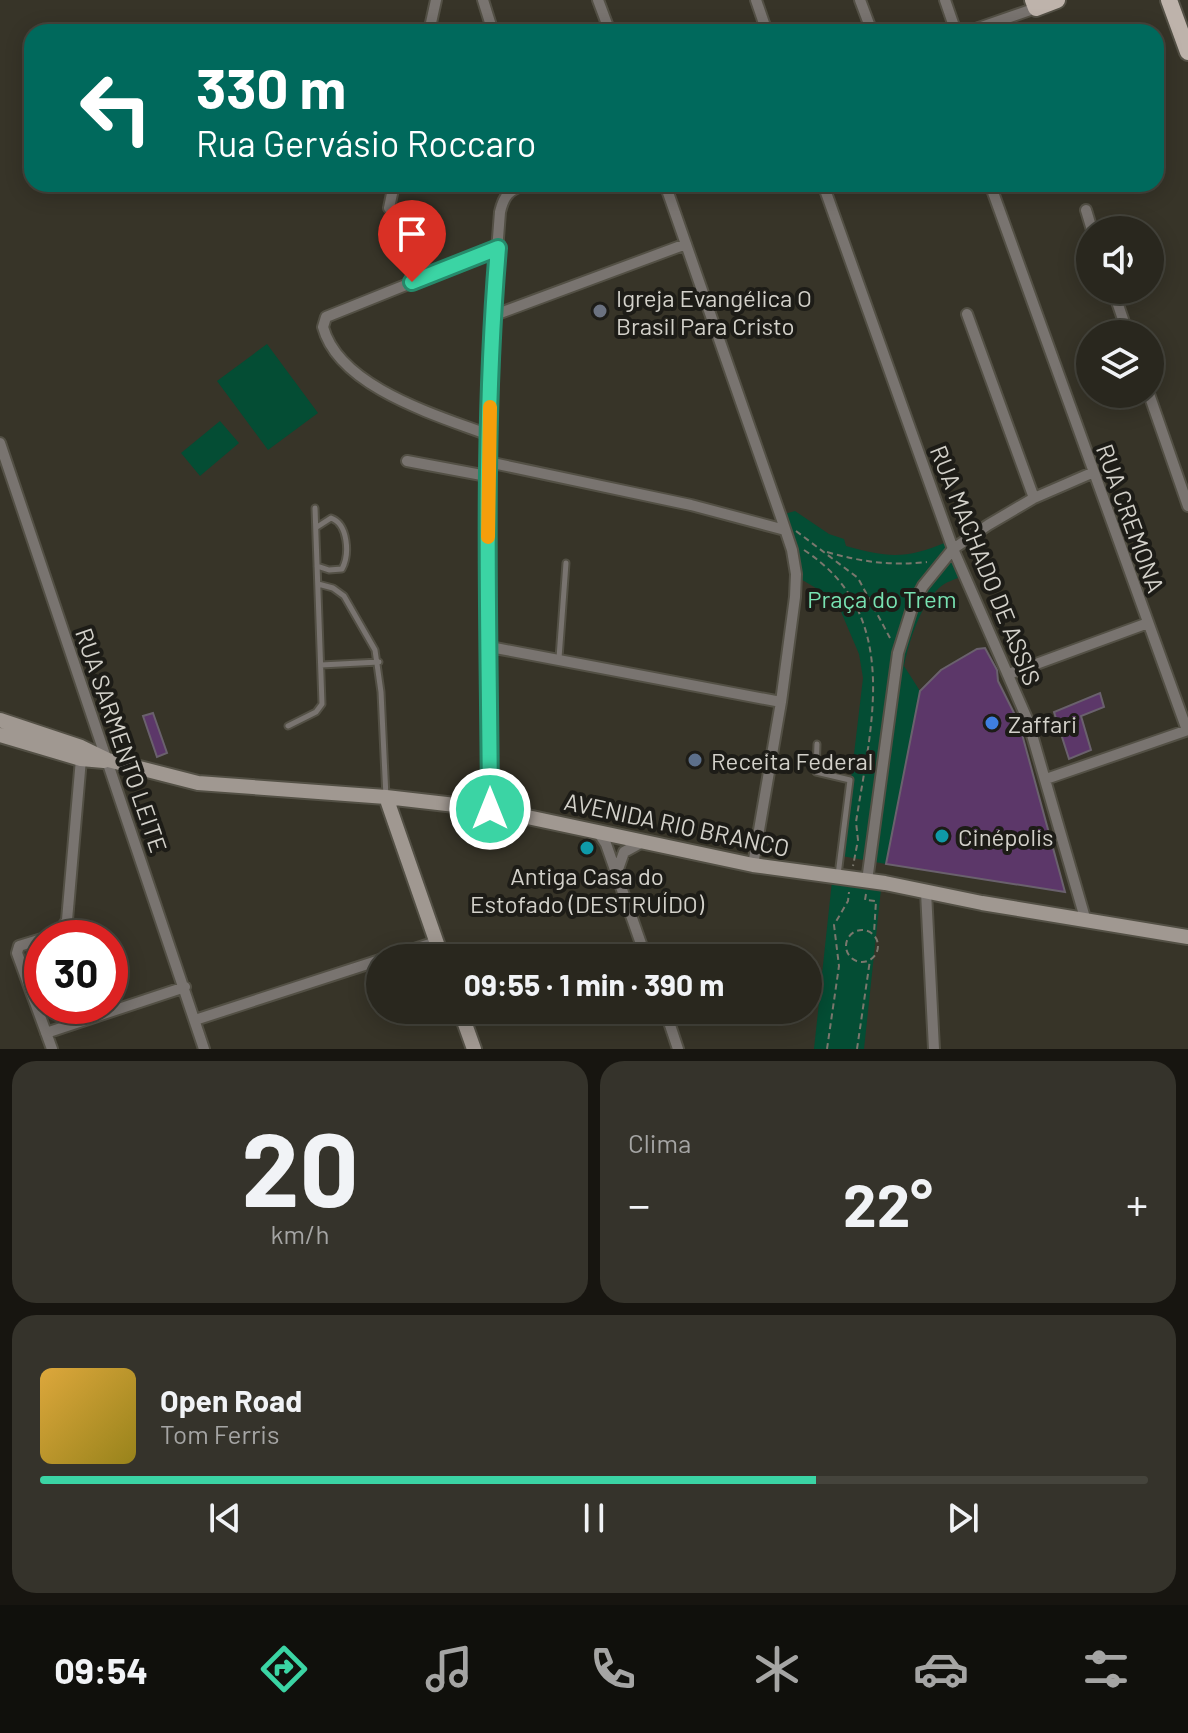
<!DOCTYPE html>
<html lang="pt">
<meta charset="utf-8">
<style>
:root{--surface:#29271e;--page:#35332b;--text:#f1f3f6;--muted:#a5a5a4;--line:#45443c;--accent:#3bd4a4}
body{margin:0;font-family:Barlow,sans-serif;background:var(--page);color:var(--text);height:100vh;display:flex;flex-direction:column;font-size:30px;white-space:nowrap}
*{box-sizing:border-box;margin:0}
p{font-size:26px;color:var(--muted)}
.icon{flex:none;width:44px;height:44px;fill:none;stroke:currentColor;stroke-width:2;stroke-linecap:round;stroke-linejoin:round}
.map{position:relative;height:1049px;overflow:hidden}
.details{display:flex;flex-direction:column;gap:12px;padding:12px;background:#171510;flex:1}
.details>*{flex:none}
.banner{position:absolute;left:24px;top:24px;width:1140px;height:168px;border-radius:24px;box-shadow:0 4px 20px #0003,0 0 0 2px var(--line);background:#00695c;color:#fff;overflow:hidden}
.controls{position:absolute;left:1076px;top:216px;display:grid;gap:16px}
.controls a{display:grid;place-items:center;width:88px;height:88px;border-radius:50%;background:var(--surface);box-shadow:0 4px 20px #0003,0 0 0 2px var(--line);font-size:40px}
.speed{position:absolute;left:24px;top:920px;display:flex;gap:16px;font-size:40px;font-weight:700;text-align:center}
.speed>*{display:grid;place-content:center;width:104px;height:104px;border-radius:50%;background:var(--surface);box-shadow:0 4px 20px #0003,0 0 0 2px var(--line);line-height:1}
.speed .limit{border:12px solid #d22;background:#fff;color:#111}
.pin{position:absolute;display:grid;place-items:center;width:68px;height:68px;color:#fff;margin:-82px -34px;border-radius:50% 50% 50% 0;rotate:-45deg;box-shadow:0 0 8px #0007}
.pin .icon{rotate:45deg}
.me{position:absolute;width:88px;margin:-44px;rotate:0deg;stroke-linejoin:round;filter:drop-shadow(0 0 6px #0008)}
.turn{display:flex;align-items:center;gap:28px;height:168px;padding:0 40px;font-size:36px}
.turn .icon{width:104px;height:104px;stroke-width:2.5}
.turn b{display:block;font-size:56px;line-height:68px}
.big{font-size:60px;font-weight:700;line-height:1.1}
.details .tile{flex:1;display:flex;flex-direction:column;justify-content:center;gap:12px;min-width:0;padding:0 28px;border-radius:24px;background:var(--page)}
.details .dial{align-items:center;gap:0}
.dial b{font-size:104px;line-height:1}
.song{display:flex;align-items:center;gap:24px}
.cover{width:96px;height:96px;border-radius:12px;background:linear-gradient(135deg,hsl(40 70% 55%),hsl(50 70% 35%))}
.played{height:8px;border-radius:4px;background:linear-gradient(90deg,var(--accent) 70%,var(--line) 70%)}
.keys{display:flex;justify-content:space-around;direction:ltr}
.heat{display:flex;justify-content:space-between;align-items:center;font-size:44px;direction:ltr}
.details .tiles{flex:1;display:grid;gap:12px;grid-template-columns:1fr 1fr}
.tile:last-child{grid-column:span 2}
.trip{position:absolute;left:366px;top:944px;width:456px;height:80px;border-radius:40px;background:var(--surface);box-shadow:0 4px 20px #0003,0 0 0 2px var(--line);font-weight:700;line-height:80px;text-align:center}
.tabs{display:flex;height:128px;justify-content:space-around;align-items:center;background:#10100c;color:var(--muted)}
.tabs .icon{width:56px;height:56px}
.tabs .selected{color:var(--accent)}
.tabs b{font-size:36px;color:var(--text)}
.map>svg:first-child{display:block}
.green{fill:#044d34}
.building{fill:#5c3769;stroke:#6a616d;stroke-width:2}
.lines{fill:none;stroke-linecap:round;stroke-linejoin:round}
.lane-casing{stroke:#535045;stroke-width:9}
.street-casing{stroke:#535045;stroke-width:14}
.secondary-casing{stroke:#535045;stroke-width:18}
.primary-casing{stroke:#535045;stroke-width:20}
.path{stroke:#7a776d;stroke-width:2;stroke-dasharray:6 4;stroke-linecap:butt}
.lane{stroke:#797470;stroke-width:5}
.street{stroke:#797470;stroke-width:10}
.secondary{stroke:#a09891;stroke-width:14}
.primary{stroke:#beb3ab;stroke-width:16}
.route-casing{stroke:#268a6b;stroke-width:20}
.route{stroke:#3bd4a4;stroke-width:14}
.slow{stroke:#f59e0b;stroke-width:14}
.worship-dot{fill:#6b7280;stroke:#1d1c17;stroke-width:3}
.shop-dot{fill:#3f7fe0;stroke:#1d1c17;stroke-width:3}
.service-dot{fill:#5c6f8a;stroke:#1d1c17;stroke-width:3}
.culture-dot{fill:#0f9aa8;stroke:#1d1c17;stroke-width:3}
.labels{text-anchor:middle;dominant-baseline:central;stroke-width:8;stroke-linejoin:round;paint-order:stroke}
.poi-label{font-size:24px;fill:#d3d1ca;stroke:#1d1c17;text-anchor:start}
.street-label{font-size:24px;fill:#d3d1ca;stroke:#1d1c17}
.park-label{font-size:24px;fill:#78e2b2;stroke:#1d1c17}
</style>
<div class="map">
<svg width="1188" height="1049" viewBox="0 0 1188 1049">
<rect width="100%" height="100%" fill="#373428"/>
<path class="green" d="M267 344 318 413 268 450 217 381Z
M220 421 239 443 200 476 181 453Z
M795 511 829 534 844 539 846 546C888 558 907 559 947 542L963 576C956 579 945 582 939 588 920 606 909 641 904 666L920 691 886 864 842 856 863 678 859 654 836 600 799 578 781 515Z
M832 881 881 889 864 1049H814Z"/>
<path class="building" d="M985 648 997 670 998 681 1019 723 1065 892 886 864 920 691 941 670 977 649Z
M1100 693 1104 707 1081 716 1091 750 1069 759 1054 712Z
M153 713 167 753 157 757 143 716Z"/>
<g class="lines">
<g class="lane-casing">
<path id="lane" d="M317 527 331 518C348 524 350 554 342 569L329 570 317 566
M318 584 333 588 344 596 375 650 381 692 386 797
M559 658 566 563
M321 665 379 662
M288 726 316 712 322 704 315 508
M817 744 816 772 850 780 838 875"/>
</g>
<g class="street-casing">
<path id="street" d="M483 0 493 32
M598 0 610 32
M756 0 767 32
M860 0 872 32
M945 0 956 32
M429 32 436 0
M967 32 1036 8
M665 184 781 517 792 550 796 574 795 597 781 702 753 865
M823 184 953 549 1028 721 1085 918
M990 184 1187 730
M389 208 394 184
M1086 210 1092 230
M1113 290 1128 334
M967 314 1034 498
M492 316 686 244
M1149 394 1188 506
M489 435C436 415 339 387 323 327L326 317 498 248
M0 443 204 1049
M407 461 487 476
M488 462 691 505 785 530
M490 647 781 702
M1009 674 1148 623
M1046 779 1188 730
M490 809 487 476 492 316 500 212C504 195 509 190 526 184
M598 832 606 844 646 958
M617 872 624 852 644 841
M867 881 898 653 913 605 923 586 953 549 988 525 1034 498 1094 472
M926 892 934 1049
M47 938 59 934 67 920 81 759
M42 939 19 946 17 953 52 1049
M387 958 436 942
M665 1010 678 1049
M195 1020 380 960
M46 1033 185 987"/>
</g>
<g class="secondary-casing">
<path id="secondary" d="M0 720 81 747 108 760 198 783 386 797 490 809 753 865 885 883 982 903 1188 937
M0 735 81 759 104 761
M386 797 442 958
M460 1010 474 1049"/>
</g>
<g class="primary-casing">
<path id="primary" d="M1033 0 1036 8 1057 0
M1169 0 1188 52"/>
</g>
<path class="path" d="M796 531 858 578 890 638
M804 550C903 615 871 725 856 822L858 840 853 866
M827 552C862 562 891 566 927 562
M866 894 865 900 876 901 874 933
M846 946a16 16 0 1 1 32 0a16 16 0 1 1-32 0Z
M827 1049 839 966 834 925 848 901 849 892
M857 1049 870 960"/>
<use href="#lane" class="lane"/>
<use href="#street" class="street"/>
<use href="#secondary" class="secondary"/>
<use href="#primary" class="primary"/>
</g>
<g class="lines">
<g class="route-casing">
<path id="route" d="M412 282 498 248C482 434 489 622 490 809"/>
</g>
<use href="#route" class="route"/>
<path class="slow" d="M488 537 490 407"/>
</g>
<circle class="worship-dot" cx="600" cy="311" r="8"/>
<circle class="shop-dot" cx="992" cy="723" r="8"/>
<circle class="service-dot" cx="695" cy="760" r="8"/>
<g class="culture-dot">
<circle cx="942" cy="836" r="8"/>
<circle cx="587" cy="848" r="8"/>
</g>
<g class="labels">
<g class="poi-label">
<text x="616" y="297">Igreja Evangélica O<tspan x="616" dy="28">Brasil Para Cristo</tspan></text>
<text x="1008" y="723">Zaffari</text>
<text x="711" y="760">Receita Federal</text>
<text x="958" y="836">Cinépolis</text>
<text x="587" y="875" text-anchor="middle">Antiga Casa do<tspan x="587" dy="28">Estofado (DESTRUÍDO)</tspan></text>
</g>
<g class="street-label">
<text transform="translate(1131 518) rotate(70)">RUA CREMONA</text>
<text transform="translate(986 565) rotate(68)">RUA MACHADO DE ASSIS</text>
<text transform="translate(122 740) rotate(71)">RUA SARMENTO LEITE</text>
<text transform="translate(677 824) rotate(12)">AVENIDA RIO BRANCO</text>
</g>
<g class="park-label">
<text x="882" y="598">Praça do Trem</text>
</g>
</g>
</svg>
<div class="controls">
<a><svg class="icon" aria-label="sound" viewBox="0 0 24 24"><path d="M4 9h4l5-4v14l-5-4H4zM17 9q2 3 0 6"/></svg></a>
<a><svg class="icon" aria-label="layers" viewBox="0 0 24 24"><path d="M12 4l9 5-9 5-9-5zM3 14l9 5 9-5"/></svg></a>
</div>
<div class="speed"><div class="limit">30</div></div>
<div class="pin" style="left:412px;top:282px;background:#d93025"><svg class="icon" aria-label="arrive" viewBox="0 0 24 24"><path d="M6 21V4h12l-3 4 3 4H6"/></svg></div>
<svg class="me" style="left:490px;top:809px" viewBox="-20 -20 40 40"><circle r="17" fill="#3bd4a4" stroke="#fff" stroke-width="3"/><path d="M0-11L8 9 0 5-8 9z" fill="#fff"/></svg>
<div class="trip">09:55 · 1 min · 390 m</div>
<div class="banner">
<div class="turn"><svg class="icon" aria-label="left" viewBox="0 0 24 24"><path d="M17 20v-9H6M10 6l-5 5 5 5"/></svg><div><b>330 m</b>Rua Gervásio Roccaro</div></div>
</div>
</div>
<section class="details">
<div class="tiles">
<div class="tile dial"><b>20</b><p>km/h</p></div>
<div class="tile"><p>Clima</p>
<div class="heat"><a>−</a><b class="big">22°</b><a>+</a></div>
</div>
<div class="tile">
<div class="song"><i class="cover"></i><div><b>Open Road</b><p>Tom Ferris</p></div></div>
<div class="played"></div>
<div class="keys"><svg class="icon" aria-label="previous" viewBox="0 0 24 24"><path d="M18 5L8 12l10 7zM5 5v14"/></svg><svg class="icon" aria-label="pause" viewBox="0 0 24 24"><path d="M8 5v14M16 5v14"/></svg><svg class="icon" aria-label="next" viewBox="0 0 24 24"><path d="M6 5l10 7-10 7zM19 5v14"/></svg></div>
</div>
</div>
</section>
<nav class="tabs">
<b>09:54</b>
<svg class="icon selected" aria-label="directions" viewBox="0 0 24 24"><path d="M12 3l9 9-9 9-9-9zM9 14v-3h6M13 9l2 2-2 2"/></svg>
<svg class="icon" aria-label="music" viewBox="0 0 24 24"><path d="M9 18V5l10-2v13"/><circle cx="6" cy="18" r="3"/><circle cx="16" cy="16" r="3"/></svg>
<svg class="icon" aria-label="phone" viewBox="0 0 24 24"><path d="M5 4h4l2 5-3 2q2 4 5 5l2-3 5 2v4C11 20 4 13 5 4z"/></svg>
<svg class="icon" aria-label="climate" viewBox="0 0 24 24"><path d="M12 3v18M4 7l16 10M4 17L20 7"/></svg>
<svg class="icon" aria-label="car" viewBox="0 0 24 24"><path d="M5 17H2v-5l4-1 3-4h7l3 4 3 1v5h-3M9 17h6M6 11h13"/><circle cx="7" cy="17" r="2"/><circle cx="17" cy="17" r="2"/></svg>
<svg class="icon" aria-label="filters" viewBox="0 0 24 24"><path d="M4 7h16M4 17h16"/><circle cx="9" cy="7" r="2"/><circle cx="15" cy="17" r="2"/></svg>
</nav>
